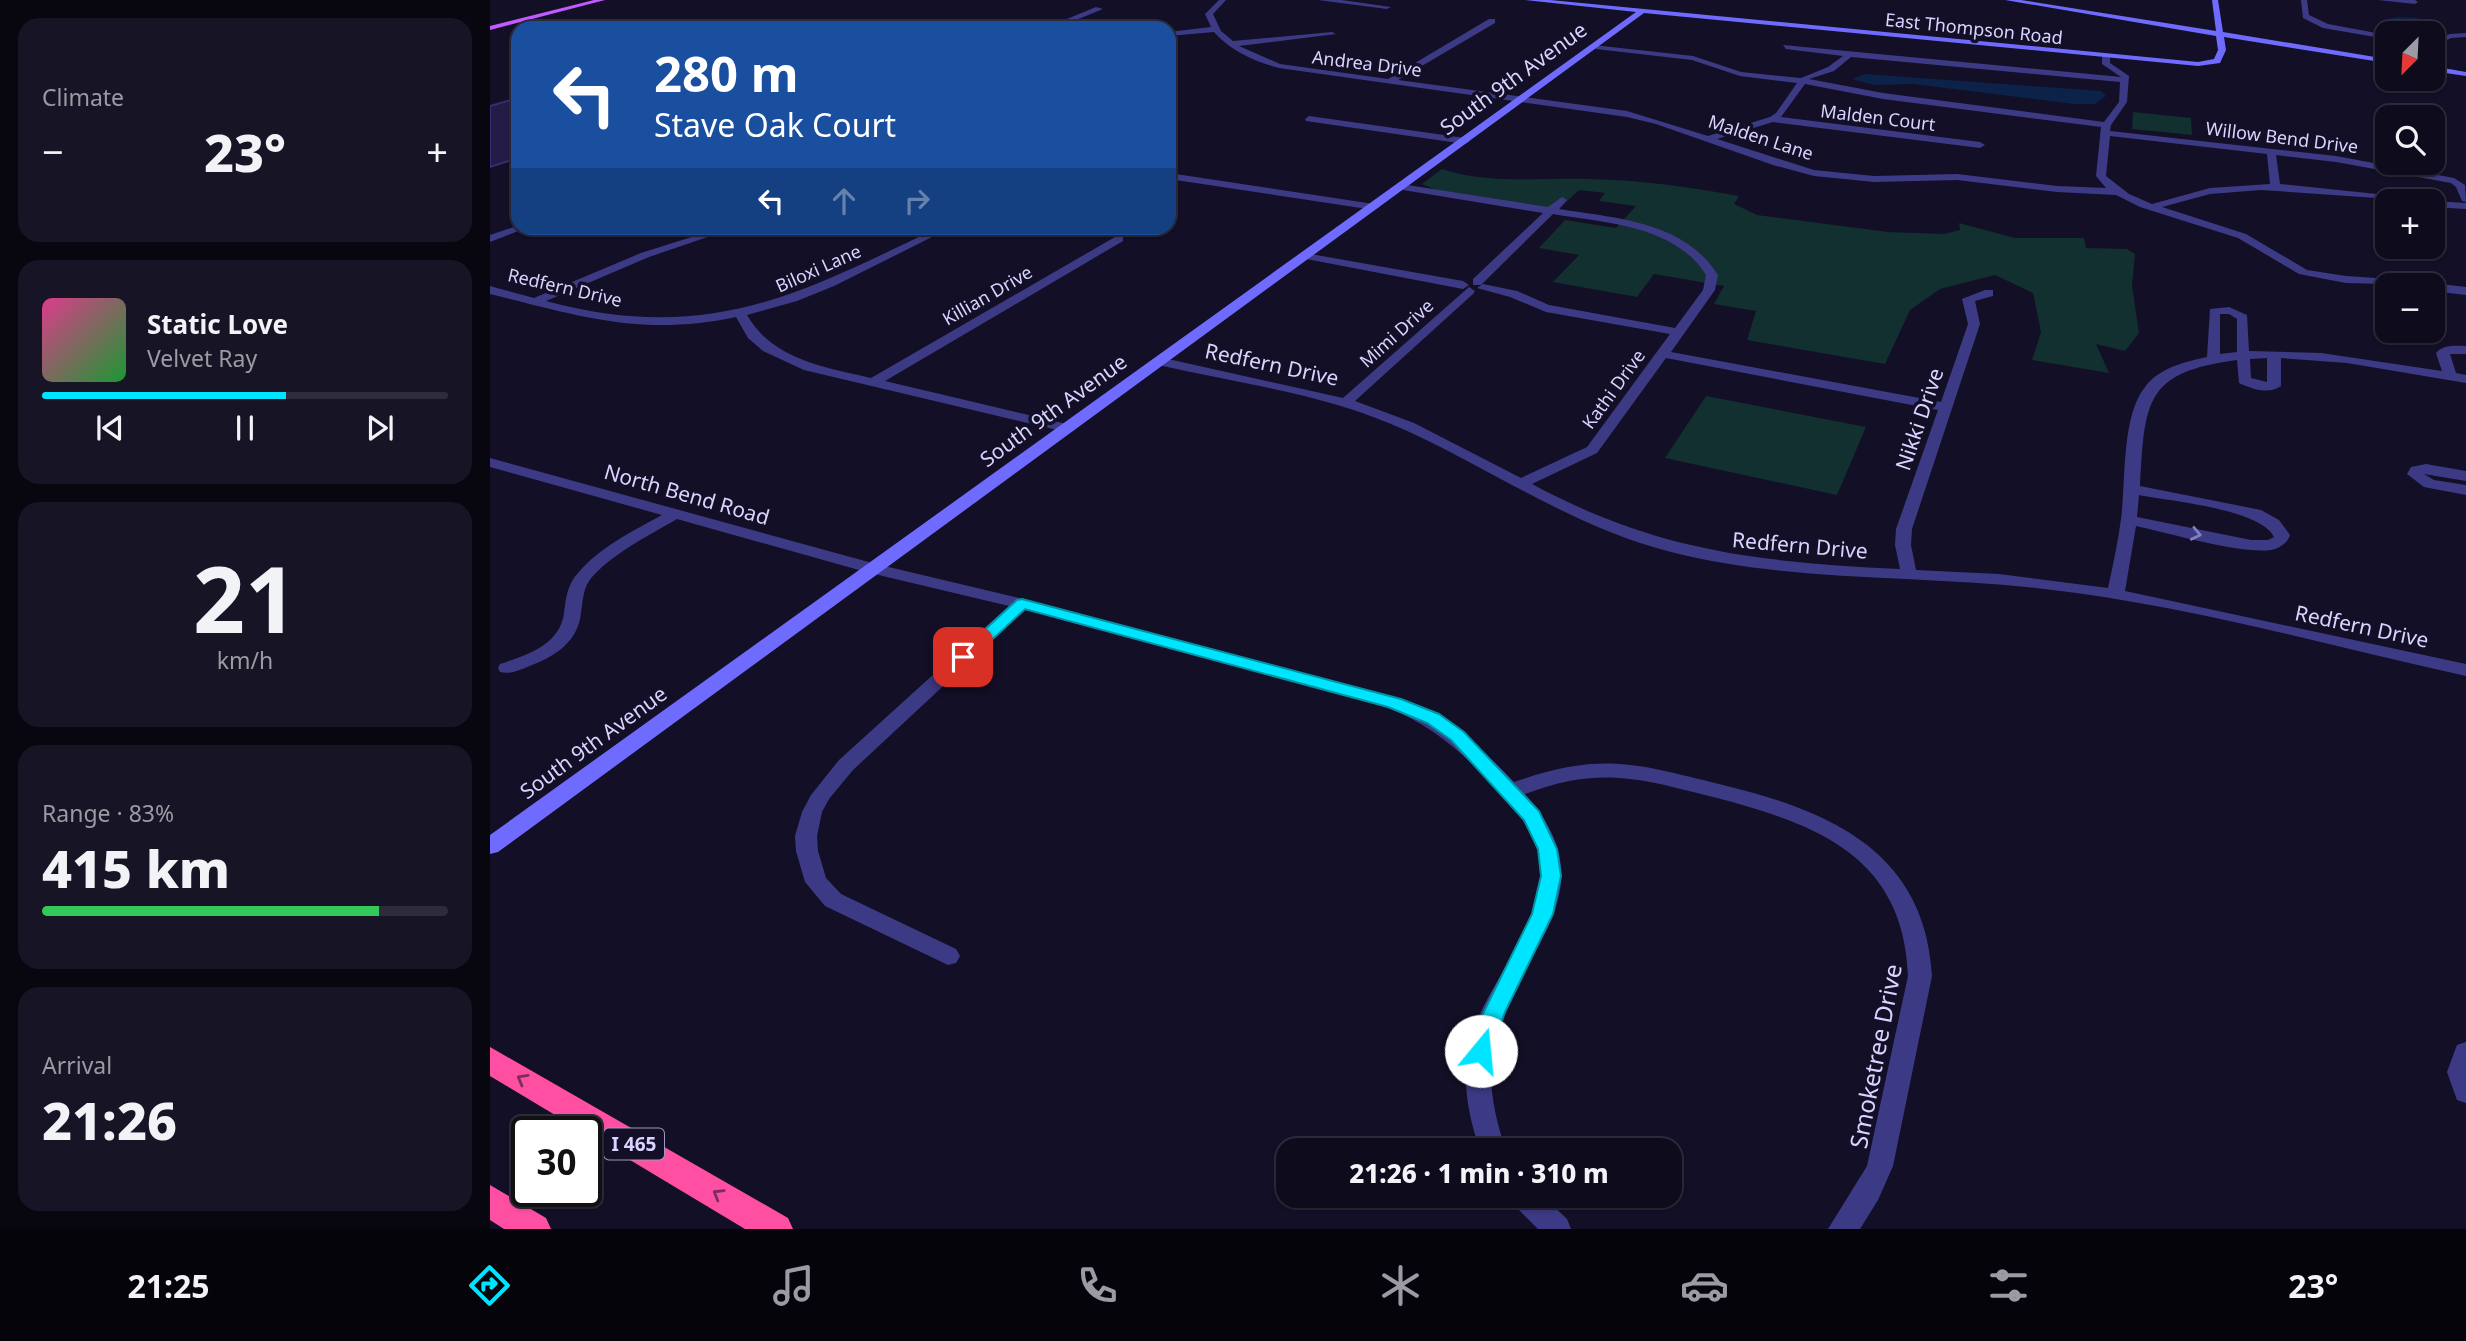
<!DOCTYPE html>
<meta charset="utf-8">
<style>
:root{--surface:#0e0b1c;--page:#171425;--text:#f1f3f6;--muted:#9b9ba3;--line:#2e2b3b;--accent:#00e5ff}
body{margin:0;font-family:"Noto Sans",sans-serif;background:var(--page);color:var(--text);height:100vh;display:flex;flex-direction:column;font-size:26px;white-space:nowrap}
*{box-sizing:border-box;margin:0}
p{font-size:23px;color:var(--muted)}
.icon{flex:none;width:38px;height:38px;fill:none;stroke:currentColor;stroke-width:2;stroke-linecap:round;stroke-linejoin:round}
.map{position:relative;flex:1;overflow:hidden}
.side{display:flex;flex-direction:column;gap:18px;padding:18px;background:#08060f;width:490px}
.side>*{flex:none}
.guide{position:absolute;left:21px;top:21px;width:665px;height:214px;border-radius:21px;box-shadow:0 2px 5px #0004,0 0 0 2px var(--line);background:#1a4fa0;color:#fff;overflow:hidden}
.needle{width:46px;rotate:204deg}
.tools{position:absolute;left:1885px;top:21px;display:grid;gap:14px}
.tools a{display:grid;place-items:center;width:70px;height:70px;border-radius:14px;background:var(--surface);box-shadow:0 2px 5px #0004,0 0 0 2px var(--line);font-size:35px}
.speed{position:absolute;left:21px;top:1116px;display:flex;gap:14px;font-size:35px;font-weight:700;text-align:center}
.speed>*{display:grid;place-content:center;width:91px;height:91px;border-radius:50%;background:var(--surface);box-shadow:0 2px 5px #0004,0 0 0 2px var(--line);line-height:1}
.speed .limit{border:4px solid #111;border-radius:10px;background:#fff;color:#111}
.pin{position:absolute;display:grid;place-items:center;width:60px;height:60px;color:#fff;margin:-30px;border-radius:14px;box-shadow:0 4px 10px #0006}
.me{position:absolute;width:77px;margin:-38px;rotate:17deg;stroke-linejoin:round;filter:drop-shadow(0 0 5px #0008)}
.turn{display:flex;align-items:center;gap:24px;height:147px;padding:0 28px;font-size:32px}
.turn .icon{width:91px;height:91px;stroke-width:2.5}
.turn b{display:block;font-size:49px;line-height:60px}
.lanes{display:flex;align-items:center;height:66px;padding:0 28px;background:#0003;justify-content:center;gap:35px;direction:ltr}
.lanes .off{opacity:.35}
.big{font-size:52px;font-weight:800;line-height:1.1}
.side .tile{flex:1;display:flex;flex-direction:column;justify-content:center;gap:10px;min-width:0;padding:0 24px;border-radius:21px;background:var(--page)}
.side .dial{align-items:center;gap:0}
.dial b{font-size:91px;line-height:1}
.song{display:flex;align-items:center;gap:21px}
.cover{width:84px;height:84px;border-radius:10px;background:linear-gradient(135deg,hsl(330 70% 55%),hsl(130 70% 35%))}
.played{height:7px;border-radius:4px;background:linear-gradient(90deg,var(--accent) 60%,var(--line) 60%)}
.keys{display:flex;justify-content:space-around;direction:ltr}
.heat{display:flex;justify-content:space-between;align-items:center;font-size:38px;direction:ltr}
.charge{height:10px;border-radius:5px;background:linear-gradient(90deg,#34c759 83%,var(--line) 0)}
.trip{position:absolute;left:786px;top:1138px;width:406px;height:70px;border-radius:21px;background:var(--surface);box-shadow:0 2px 5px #0004,0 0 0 2px var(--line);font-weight:800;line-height:70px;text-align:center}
.dock{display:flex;height:112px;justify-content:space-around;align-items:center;background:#06040b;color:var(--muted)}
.dock .icon{width:49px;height:49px}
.dock .selected{color:var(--accent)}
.dock b{font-size:32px;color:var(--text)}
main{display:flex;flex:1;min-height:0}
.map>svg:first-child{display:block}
.green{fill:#12302f}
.water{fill:#0c2248}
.building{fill:#241b47;stroke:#3b2d73;stroke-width:2}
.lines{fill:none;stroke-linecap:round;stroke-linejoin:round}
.street{fill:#3d3a85;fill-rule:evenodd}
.secondary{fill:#6f6bff;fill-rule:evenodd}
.primary{fill:#c25bff;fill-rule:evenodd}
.highway{fill:#ff4fa3;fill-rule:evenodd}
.oneway{stroke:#837fbc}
.oneway2{stroke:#7d2c5e}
.route{fill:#00e5ff;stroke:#0095a6;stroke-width:2}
.labels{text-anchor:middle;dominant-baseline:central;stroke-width:7;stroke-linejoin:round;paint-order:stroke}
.far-street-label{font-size:18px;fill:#d9d4ff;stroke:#130f26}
.shield{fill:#130f26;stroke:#9e99be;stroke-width:2}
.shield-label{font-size:19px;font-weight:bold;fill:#d9d4ff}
.street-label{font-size:21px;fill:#d9d4ff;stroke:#130f26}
.near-street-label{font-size:24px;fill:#d9d4ff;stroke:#130f26}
</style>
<main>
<section class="side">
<div class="tile"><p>Climate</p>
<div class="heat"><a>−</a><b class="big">23°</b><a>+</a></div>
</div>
<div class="tile">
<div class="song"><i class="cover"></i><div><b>Static Love</b><p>Velvet Ray</p></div></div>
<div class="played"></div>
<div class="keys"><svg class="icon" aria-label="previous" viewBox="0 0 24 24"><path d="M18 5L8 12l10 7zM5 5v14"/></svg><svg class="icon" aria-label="pause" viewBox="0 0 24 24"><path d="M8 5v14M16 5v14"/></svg><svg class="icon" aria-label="next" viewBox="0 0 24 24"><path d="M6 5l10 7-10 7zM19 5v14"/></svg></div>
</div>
<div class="tile dial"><b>21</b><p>km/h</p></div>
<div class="tile"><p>Range · 83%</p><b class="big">415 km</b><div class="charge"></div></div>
<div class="tile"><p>Arrival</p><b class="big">21:26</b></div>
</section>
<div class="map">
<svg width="1976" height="1229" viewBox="0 0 1976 1229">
<rect width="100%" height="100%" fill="#130f26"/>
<path class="green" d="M1643 112 1701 118 1702 135 1642 129Z
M952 169C998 185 1053 177 1101 179 1150 180 1200 187 1249 196L1244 204 1267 215 1398 232 1454 234 1470 230 1469 223 1525 238H1594L1596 248 1637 249 1645 254 1642 286 1649 333 1635 351 1606 344 1619 373 1542 360 1551 332 1543 293 1505 275 1450 289 1420 310 1395 364 1257 340 1266 311 1224 304 1234 286 1164 274 1147 297 1063 282 1089 255 1049 248 1075 220 1126 228 1146 206 1109 201 1115 193 1089 190 1069 209 946 190 932 184Z
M1216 396 1376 427 1347 495 1175 458Z"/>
<path class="water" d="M1908 17 1927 18 1952 28 1953 31 1919 33 1895 30 1897 19Z
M1375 74 1611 91 1616 96 1605 104H1584L1423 84 1384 85 1362 79Z"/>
<path class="building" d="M28 98V158L0 167V106Z"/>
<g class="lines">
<path class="street" d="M729 0H736L723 14 731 31 743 41 842 32 846 34 749 46 790 64 898 79 999 19H1005V23L908 80 1137 111 1218 136 1280 117 1286 113 1307 83 1250 76 1202 60 1106 49 1103 45 1203 56 1251 72 1311 78 1338 67 1353 56 1296 49 1293 45 1631 77 1612 64V56L1616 54 1620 56V63L1639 76 1637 102 1621 125 1620 131 1846 156 1964 178 1975 185 1976 202 1972 201 1966 187 1961 183 1846 162 1786 155 1790 184 1925 198 1930 201 1771 190 1720 194 1672 207 1756 234 1817 270 1856 276 1930 281 1936 285 1856 283 1809 274 1748 238 1650 207 1626 195 1567 192 1467 180 1384 182 1324 176 1283 165 1166 124 1137 117 789 68C765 62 741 51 724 32L679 36V32L721 27 715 14ZM1361 57 1630 82 1629 102 1614 122 1393 93 1319 79 1344 71ZM1315 84 1393 99 1611 127 1606 176 1616 188 1567 186 1467 174 1384 176 1324 170 1227 139 1283 122 1490 148 1495 145 1490 142 1291 117ZM1620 136 1777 154 1780 184 1720 188 1662 204 1639 194 1616 176Z
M828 0H851L901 7 897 9Z
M1811 0H1817L1819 15 1838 24 1897 35V39L1833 28 1813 18Z
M1888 0H1925L1928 2 1925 4Z
M606 7 613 9 566 28H555Z
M496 24 517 28H493Z
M1976 33V37L1961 38 1947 45 1949 48 1942 53V41L1960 34Z
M819 116 975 138 980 141 975 144 816 121 815 119Z
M679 173 884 204 889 207 884 210 679 179Z
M911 184 1058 207 1072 197 1077 200 1069 209C1125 218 1194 221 1228 275L1225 290 1181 352 1451 402 1478 324 1472 299 1495 290H1503V296L1485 301 1490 324 1422 529 1421 545 1426 570 1509 574 1618 588C1623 565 1628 542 1631 519 1636 482 1631 417 1655 387 1669 368 1694 362 1717 357L1720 309 1739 307 1757 315 1759 351 1831 353 1952 371 1946 353C1954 344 1965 346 1976 346V354H1960L1966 373 1976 375V383L1857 363 1791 358V386C1779 395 1762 389 1749 383L1747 360C1654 372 1655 402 1650 486L1771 510 1789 520 1800 535C1798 542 1792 546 1785 549 1760 557 1675 532 1646 526L1635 591 1976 664V676C1836 645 1697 605 1554 589 1430 574 1303 583 1181 552 1083 527 1005 471 915 430 835 393 749 384 664 364V358L669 357 853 398 979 287 985 291 983 294 865 401 924 423 1031 478 1097 447 1180 334 1056 312 1020 297 987 288 993 284 1027 291 1059 305 1185 328 1213 290 1216 275C1185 225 1115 223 1063 214L991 285H983V279L1053 213 907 189 906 187ZM1730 314H1739L1747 319V352L1730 354ZM1176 358 1448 410 1406 529 1405 545 1410 569C1270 562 1168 552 1042 484L1107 453ZM1777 358V382L1761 378 1760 359ZM1649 495C1679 501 1771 509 1784 537L1778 540H1761L1647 517Z
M1940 201H1942L1976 203V209L1942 207Z
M27 226 36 228 0 242V235Z
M230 228H244L159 257 56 301C216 344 307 296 447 228H460L344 286 307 301 257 315C283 360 334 367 381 378L625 237H633V241L395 381 581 425 583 428 576 432 314 370 273 351 258 338 246 317C151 337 90 316 0 294V286L44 298 151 253Z
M815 253 973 281 979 285 973 289 811 258V254Z
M1942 283 1976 287V295L1942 291V285H1937Z
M0 458 386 564 538 600 911 699C957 717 990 746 1024 782 1113 751 1146 764 1233 785 1340 811 1435 851 1442 976L1403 1166 1388 1200 1370 1229H1338L1377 1166 1418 976C1414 857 1327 824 1227 798 1152 779 1111 765 1035 794 1119 889 1035 942 1007 1034 995 1072 1003 1113 1016 1150H990C977 1113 970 1073 982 1034 1002 971 1077 902 1040 832 1031 815 1017 800 1004 786 972 752 941 725 897 707L535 610 363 770 339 799 332 812 327 836 328 851 336 878 351 894 466 949 470 956 466 963 458 965 335 906 315 882 306 851 305 836 312 812 321 795 349 760 519 606 376 572 187 519C158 536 125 552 102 577 93 587 93 600 91 613 88 641 66 656 42 665 32 669 21 675 10 672L8 668 10 664C37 655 70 645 74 613 76 598 77 585 88 573 110 547 143 531 172 515L0 467Z
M1936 464 1976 471V481L1934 474 1944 480 1976 485V495L1934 487 1917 474 1921 467Z
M1976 1042V1103L1967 1100 1957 1072 1967 1045Z
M1019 1195H1052L1077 1219 1081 1229H1048L1023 1204Z"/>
<path class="secondary" d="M1035 0H1060L1708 62 1724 59 1728 50 1726 36 1515 0H1531L1726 31 1722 0H1728L1733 32 1897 59V63L1734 37 1736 50 1730 63 1708 66 1154 13 8 852 0 854V835L1146 12Z
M1942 66 1976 72V76L1942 71Z"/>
<path class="primary" d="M104 0H115L0 30V26Z"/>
<path class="highway" d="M0 1047 298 1218 303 1229H255L0 1076Z
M0 1185 56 1218 61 1229H14L0 1220Z"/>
</g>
<defs><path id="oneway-chevron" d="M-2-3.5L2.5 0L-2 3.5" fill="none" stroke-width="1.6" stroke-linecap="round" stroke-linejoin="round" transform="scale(1.75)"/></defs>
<use class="oneway" href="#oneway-chevron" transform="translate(1706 534) rotate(12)"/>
<g class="oneway2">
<use href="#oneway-chevron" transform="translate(32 1079) rotate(-150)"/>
<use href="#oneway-chevron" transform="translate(228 1194) rotate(-149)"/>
</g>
<path class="route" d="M532 599 911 699 949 714 974 732 1049 811 1067 849 1071 876 1063 914 1015 1012 999 1058 991 1061 983 1058 980 1051 983 1034 1042 914 1051 876 1048 849 1034 820 961 740 937 723 898 707 535 609 479 661H468L465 657 468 654 527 600Z"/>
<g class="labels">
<g class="far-street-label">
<text transform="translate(1484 28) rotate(6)">East Thompson Road</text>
<text transform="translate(877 63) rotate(7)">Andrea Drive</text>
<text transform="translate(1388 117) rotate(7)">Malden Court</text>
<text transform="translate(1271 137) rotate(18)">Malden Lane</text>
<text transform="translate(1792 137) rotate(7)">Willow Bend Drive</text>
<text transform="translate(328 268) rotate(-24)">Biloxi Lane</text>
<text transform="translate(75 287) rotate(13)">Redfern Drive</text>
<text transform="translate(497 295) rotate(-30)">Killian Drive</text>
<text transform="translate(906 333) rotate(-42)">Mimi Drive</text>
<text transform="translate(1123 389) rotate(-54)">Kathi Drive</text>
</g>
<rect class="shield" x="114" y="1128.5" width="60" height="31" rx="5"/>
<g class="shield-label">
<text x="144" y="1144">I 465</text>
</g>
<g class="street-label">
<text transform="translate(1023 78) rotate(-36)">South 9th Avenue</text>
<text transform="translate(782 364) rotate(12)">Redfern Drive</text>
<text transform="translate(563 410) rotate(-36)">South 9th Avenue</text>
<text transform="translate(1429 419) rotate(-71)">Nikki Drive</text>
<text transform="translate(197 494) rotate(16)">North Bend Road</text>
<text transform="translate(1310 545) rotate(5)">Redfern Drive</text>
<text transform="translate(1872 626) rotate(12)">Redfern Drive</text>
<text transform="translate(103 742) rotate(-36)">South 9th Avenue</text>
</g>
<g class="near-street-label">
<text transform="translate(1385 1056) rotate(-79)">Smoketree Drive</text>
</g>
</g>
</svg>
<div class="tools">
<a><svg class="needle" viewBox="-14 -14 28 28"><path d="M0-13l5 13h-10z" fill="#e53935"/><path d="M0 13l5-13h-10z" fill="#9b9ba3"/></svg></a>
<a><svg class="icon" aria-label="search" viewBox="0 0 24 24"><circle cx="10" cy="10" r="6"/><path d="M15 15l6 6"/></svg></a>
<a>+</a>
<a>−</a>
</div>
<div class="speed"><div class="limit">30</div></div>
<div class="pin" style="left:473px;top:657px;background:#d93025"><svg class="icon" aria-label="arrive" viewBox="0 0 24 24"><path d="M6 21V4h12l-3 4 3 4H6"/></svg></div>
<svg class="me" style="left:991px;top:1051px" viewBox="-20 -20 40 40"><circle r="19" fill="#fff"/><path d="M0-13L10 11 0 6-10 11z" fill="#00e5ff"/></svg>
<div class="trip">21:26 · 1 min · 310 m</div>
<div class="guide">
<div class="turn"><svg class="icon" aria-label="left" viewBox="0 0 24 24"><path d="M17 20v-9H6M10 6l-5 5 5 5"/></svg><div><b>280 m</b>Stave Oak Court</div></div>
<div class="lanes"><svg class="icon" aria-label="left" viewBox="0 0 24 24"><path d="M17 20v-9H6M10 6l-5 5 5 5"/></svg><svg class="icon off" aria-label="ahead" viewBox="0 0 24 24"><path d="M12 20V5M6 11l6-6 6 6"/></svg><svg class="icon off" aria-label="right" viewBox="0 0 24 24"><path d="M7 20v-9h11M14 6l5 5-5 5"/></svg></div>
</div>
</div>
</main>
<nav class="dock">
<b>21:25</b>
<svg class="icon selected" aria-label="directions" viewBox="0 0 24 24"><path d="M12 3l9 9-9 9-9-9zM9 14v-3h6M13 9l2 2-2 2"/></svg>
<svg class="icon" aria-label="music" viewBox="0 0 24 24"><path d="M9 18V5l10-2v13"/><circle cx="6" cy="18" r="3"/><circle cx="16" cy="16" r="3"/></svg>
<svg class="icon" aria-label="phone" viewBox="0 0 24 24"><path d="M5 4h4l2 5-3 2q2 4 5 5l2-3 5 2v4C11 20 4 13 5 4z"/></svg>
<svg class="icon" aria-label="climate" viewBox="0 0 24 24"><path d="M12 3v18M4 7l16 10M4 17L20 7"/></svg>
<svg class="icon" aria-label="car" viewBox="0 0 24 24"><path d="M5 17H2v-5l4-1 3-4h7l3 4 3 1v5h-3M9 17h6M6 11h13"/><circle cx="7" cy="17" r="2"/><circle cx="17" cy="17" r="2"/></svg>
<svg class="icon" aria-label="filters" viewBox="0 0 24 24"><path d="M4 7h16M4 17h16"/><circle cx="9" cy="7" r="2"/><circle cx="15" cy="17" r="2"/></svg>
<b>23°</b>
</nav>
